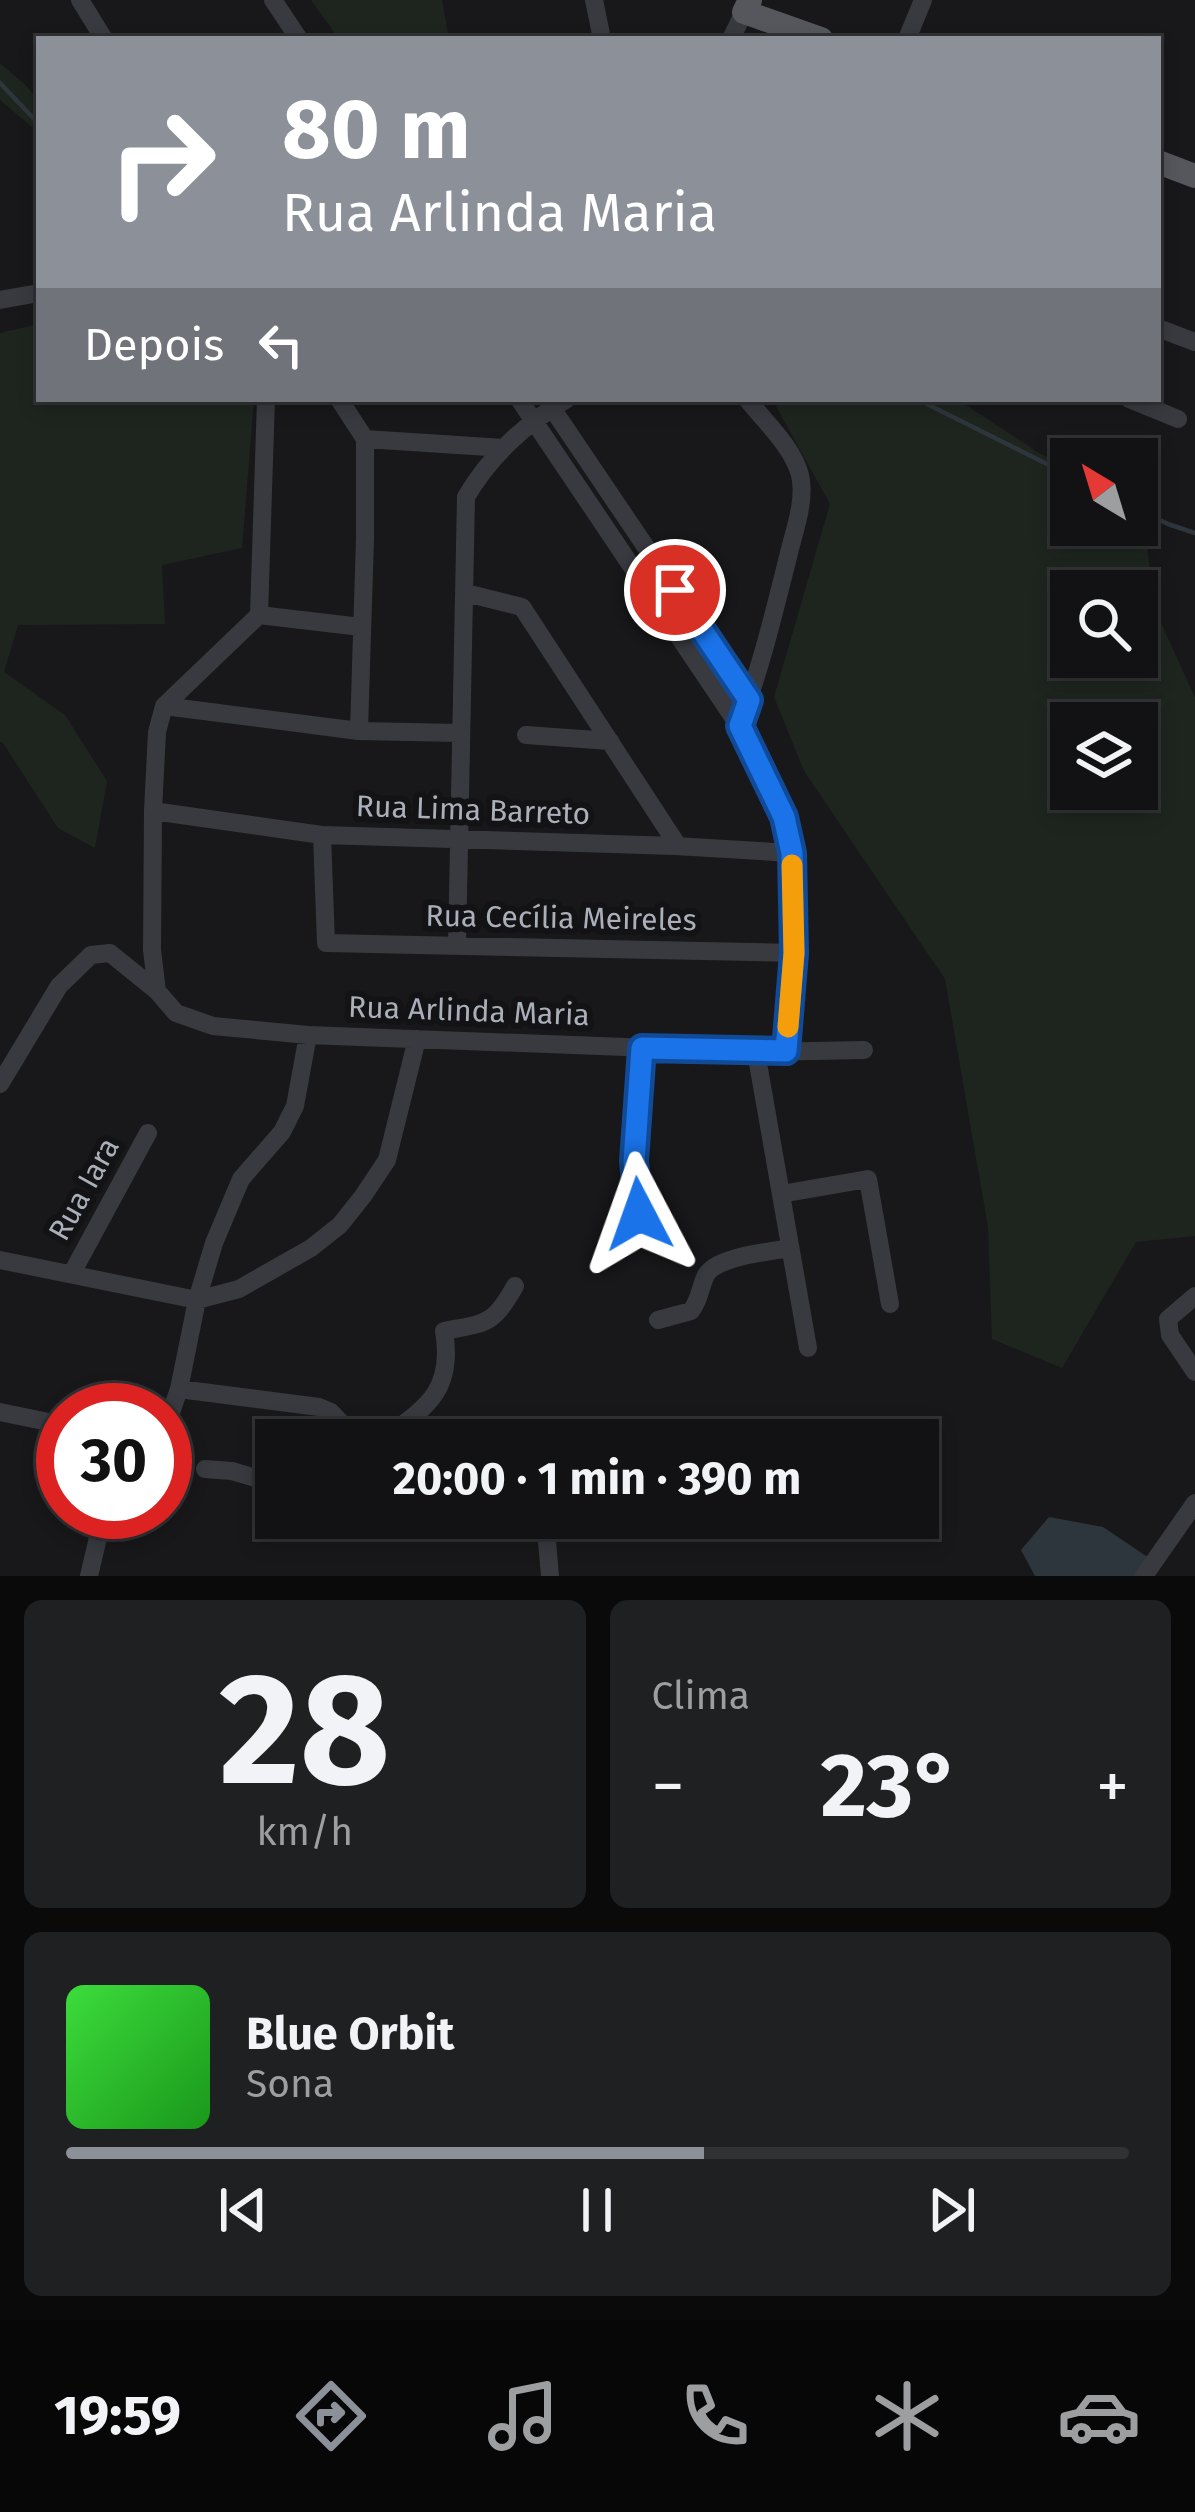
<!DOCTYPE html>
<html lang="pt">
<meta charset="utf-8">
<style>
:root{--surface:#121214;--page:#1f2022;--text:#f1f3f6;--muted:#9c9ea0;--line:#313234;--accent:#8c9099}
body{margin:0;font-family:"Fira Sans",sans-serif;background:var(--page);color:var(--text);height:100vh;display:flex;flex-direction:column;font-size:45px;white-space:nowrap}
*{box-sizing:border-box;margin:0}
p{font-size:39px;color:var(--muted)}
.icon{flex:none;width:66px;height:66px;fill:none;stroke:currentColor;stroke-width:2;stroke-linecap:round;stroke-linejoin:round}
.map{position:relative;height:1576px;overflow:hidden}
.side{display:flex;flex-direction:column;gap:24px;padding:24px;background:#0a0a0b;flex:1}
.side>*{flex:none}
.banner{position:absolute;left:36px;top:36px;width:1125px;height:366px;border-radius:0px;box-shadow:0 6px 18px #0003,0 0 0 3px var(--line);background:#8c9099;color:#fff;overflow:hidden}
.needle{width:78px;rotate:322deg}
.buttons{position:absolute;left:1050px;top:438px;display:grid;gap:24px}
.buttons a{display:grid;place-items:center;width:108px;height:108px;border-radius:0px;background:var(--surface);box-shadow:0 6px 18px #0003,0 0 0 3px var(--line);font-size:60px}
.speed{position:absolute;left:36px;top:1383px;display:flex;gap:24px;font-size:60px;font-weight:700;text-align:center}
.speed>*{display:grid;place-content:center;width:156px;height:156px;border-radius:50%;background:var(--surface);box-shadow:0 6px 18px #0003,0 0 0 3px var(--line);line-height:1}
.speed .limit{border:18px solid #d22;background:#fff;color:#111}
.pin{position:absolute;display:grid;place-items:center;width:102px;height:102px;color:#fff;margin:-51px;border:6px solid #fff;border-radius:50%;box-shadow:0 3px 12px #0007}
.me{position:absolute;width:132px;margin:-66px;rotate:356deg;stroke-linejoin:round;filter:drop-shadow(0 0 9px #0008)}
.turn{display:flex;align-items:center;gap:42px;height:252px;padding:0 48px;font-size:54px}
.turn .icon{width:156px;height:156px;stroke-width:2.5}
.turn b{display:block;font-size:84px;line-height:102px}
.then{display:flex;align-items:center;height:114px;padding:0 48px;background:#0003;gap:24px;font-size:45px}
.big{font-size:90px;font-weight:700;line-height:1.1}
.side .card{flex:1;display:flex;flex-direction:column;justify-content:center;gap:18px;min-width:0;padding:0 42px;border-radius:18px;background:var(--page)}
.side .dial{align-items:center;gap:0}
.dial b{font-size:156px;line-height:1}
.song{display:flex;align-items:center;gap:36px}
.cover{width:144px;height:144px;border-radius:18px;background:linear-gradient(135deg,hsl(120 70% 55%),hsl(120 70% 35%))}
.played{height:12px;border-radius:6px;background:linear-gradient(90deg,var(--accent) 60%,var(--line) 60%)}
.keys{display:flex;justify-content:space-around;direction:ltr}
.heat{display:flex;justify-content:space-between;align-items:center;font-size:66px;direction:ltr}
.side .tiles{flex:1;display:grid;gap:24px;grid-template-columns:1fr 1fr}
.card:last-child{grid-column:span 2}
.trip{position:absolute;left:255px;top:1419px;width:684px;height:120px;border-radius:0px;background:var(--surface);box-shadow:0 6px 18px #0003,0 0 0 3px var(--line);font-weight:700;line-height:120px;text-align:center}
.dock{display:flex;height:192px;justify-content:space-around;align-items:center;background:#070708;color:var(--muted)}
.dock .icon{width:84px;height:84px}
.dock .on{color:var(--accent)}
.dock b{font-size:54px;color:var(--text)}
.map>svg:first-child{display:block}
.green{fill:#1e251f;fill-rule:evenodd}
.water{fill:#2e363d}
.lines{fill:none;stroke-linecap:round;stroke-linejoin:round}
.stream{stroke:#2e363d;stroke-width:4.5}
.minor{stroke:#393a3f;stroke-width:18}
.major{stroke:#55575d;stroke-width:24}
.route-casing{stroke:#114b97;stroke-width:30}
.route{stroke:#1a73e8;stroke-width:21}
.slow{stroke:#f59e0b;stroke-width:21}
.labels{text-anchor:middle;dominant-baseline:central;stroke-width:12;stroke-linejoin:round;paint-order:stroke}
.street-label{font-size:30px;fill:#aaafb9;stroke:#131315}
</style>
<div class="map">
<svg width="1195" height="1576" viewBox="0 0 1195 1576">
<rect width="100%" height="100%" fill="#18181a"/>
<path class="green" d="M311 0H442L449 39H344L337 36Z
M0 63C31 91 39 88 39 133L0 100Z
M39 324V399H254L242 548 162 565 165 624 18 625 4 672 65 715 107 781 95 848 58 828 3 743 0 742V333Z
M772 399H957L1039 453 1071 467V525H1137V496L1142 499 1154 607 1195 698V1236L1136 1242 1062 1368 992 1339 988 1227 945 979 804 771 774 697 830 504ZM1137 591V657H1071V591ZM1137 723V789H1071V723Z"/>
<path class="water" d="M1049 1517 1103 1527 1149 1558 1137 1576H1035L1021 1550Z"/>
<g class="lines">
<path class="stream" d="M0 83 39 124
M917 399 1071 476
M1137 509 1168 524 1195 533"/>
<path class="minor" d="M80 0 104 39
M273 0 299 39
M594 0 602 39
M731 39 744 12
M907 39 923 0
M0 300 39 293
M1158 328 1195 342
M339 399 365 439V538L359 731
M519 399 739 726 784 817 792 853 794 953 786 1051
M1129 399 1178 419
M552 408 749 700
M365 439 504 448
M466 593 522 607 678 846
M259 615 361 627
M164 706 359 731 460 733
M739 726C760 671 774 613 788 557 794 531 806 501 800 475 793 447 764 421 747 399
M526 735 610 741
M153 811 322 835 675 846 792 853
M322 835 326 943 794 953
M457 945 466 497C489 457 526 423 567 399
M157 991 152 950 153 811 157 732 164 706 259 615 266 399
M756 1052 808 1348
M0 1084 59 986 91 955 110 953 157 991 176 1013 213 1026 308 1035 756 1052 864 1050
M781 1194 868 1179 890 1304
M639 1213 634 1161 642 1048
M0 1260 197 1300 239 1289 311 1248 340 1225 363 1196 387 1160 417 1039
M72 1273 148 1133
M1195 1296 1168 1319 1170 1335 1195 1372
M658 1320 691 1311C700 1300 700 1287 706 1275 717 1256 770 1252 790 1248
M179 1389 319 1407 331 1412 357 1440
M0 1412 63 1425
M165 1430 179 1389 197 1300 214 1243 241 1179 282 1132 295 1106 308 1035
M382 1440C427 1407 454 1391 444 1331 485 1323 493 1326 515 1286
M205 1469 232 1471 276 1484
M545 1518 550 1576
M89 1576 104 1512
M1144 1576 1195 1503"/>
<path class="major" d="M750 0 744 12 821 39
M1158 162 1195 176"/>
</g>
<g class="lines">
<g class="route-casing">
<path id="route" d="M639 1214 634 1161 642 1048 786 1051 794 953 792 853 784 817 740 726 749 700 675 590"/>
</g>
<use href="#route" class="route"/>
<path class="slow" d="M788 1027 794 953 792 865"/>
</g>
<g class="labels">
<g class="street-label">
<text transform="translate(473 810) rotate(2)">Rua Lima Barreto</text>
<text transform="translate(561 918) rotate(1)">Rua Cecília Meireles</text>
<text transform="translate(469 1011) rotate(2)">Rua Arlinda Maria</text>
<text transform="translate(84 1189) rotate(-61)">Rua Iara</text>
</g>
</g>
</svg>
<div class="buttons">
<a><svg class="needle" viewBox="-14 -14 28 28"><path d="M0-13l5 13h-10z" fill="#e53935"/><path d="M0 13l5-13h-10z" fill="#9c9ea0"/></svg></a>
<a><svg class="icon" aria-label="search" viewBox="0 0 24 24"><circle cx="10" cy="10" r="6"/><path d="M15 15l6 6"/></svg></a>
<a><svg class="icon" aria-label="layers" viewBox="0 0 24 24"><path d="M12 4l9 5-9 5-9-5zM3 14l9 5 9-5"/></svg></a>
</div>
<div class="speed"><div class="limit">30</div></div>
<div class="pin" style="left:675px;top:590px;background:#d93025"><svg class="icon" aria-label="arrive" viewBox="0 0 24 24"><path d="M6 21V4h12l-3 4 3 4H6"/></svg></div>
<svg class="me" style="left:639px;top:1214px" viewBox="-20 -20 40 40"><path d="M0-17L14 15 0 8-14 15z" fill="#1a73e8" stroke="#fff" stroke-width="4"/></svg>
<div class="trip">20:00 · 1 min · 390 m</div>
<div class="banner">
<div class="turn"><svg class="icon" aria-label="right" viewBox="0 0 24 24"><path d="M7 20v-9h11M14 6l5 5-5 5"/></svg><div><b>80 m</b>Rua Arlinda Maria</div></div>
<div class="then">Depois<svg class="icon" aria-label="left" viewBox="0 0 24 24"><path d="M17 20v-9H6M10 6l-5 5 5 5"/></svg></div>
</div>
</div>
<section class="side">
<div class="tiles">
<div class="card dial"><b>28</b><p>km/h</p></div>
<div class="card"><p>Clima</p>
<div class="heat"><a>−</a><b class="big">23°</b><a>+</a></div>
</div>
<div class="card">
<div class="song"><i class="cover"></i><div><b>Blue Orbit</b><p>Sona</p></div></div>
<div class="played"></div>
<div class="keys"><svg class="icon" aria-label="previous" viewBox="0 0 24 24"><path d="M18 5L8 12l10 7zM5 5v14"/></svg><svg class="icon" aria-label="pause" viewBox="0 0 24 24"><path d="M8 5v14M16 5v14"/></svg><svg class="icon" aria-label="next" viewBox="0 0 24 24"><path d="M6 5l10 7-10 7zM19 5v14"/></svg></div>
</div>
</div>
</section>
<nav class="dock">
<b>19:59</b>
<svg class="icon on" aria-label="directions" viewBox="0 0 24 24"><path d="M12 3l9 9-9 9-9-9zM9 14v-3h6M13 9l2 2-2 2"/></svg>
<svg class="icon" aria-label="music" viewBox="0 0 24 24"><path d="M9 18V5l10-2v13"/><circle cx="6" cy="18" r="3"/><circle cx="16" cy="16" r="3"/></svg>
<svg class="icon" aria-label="phone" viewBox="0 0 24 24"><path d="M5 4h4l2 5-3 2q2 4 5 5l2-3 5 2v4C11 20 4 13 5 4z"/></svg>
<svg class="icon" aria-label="climate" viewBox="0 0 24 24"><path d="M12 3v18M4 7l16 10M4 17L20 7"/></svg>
<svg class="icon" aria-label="car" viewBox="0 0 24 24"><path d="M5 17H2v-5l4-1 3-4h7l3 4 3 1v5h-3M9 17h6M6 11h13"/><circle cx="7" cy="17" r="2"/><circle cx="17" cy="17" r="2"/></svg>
</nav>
